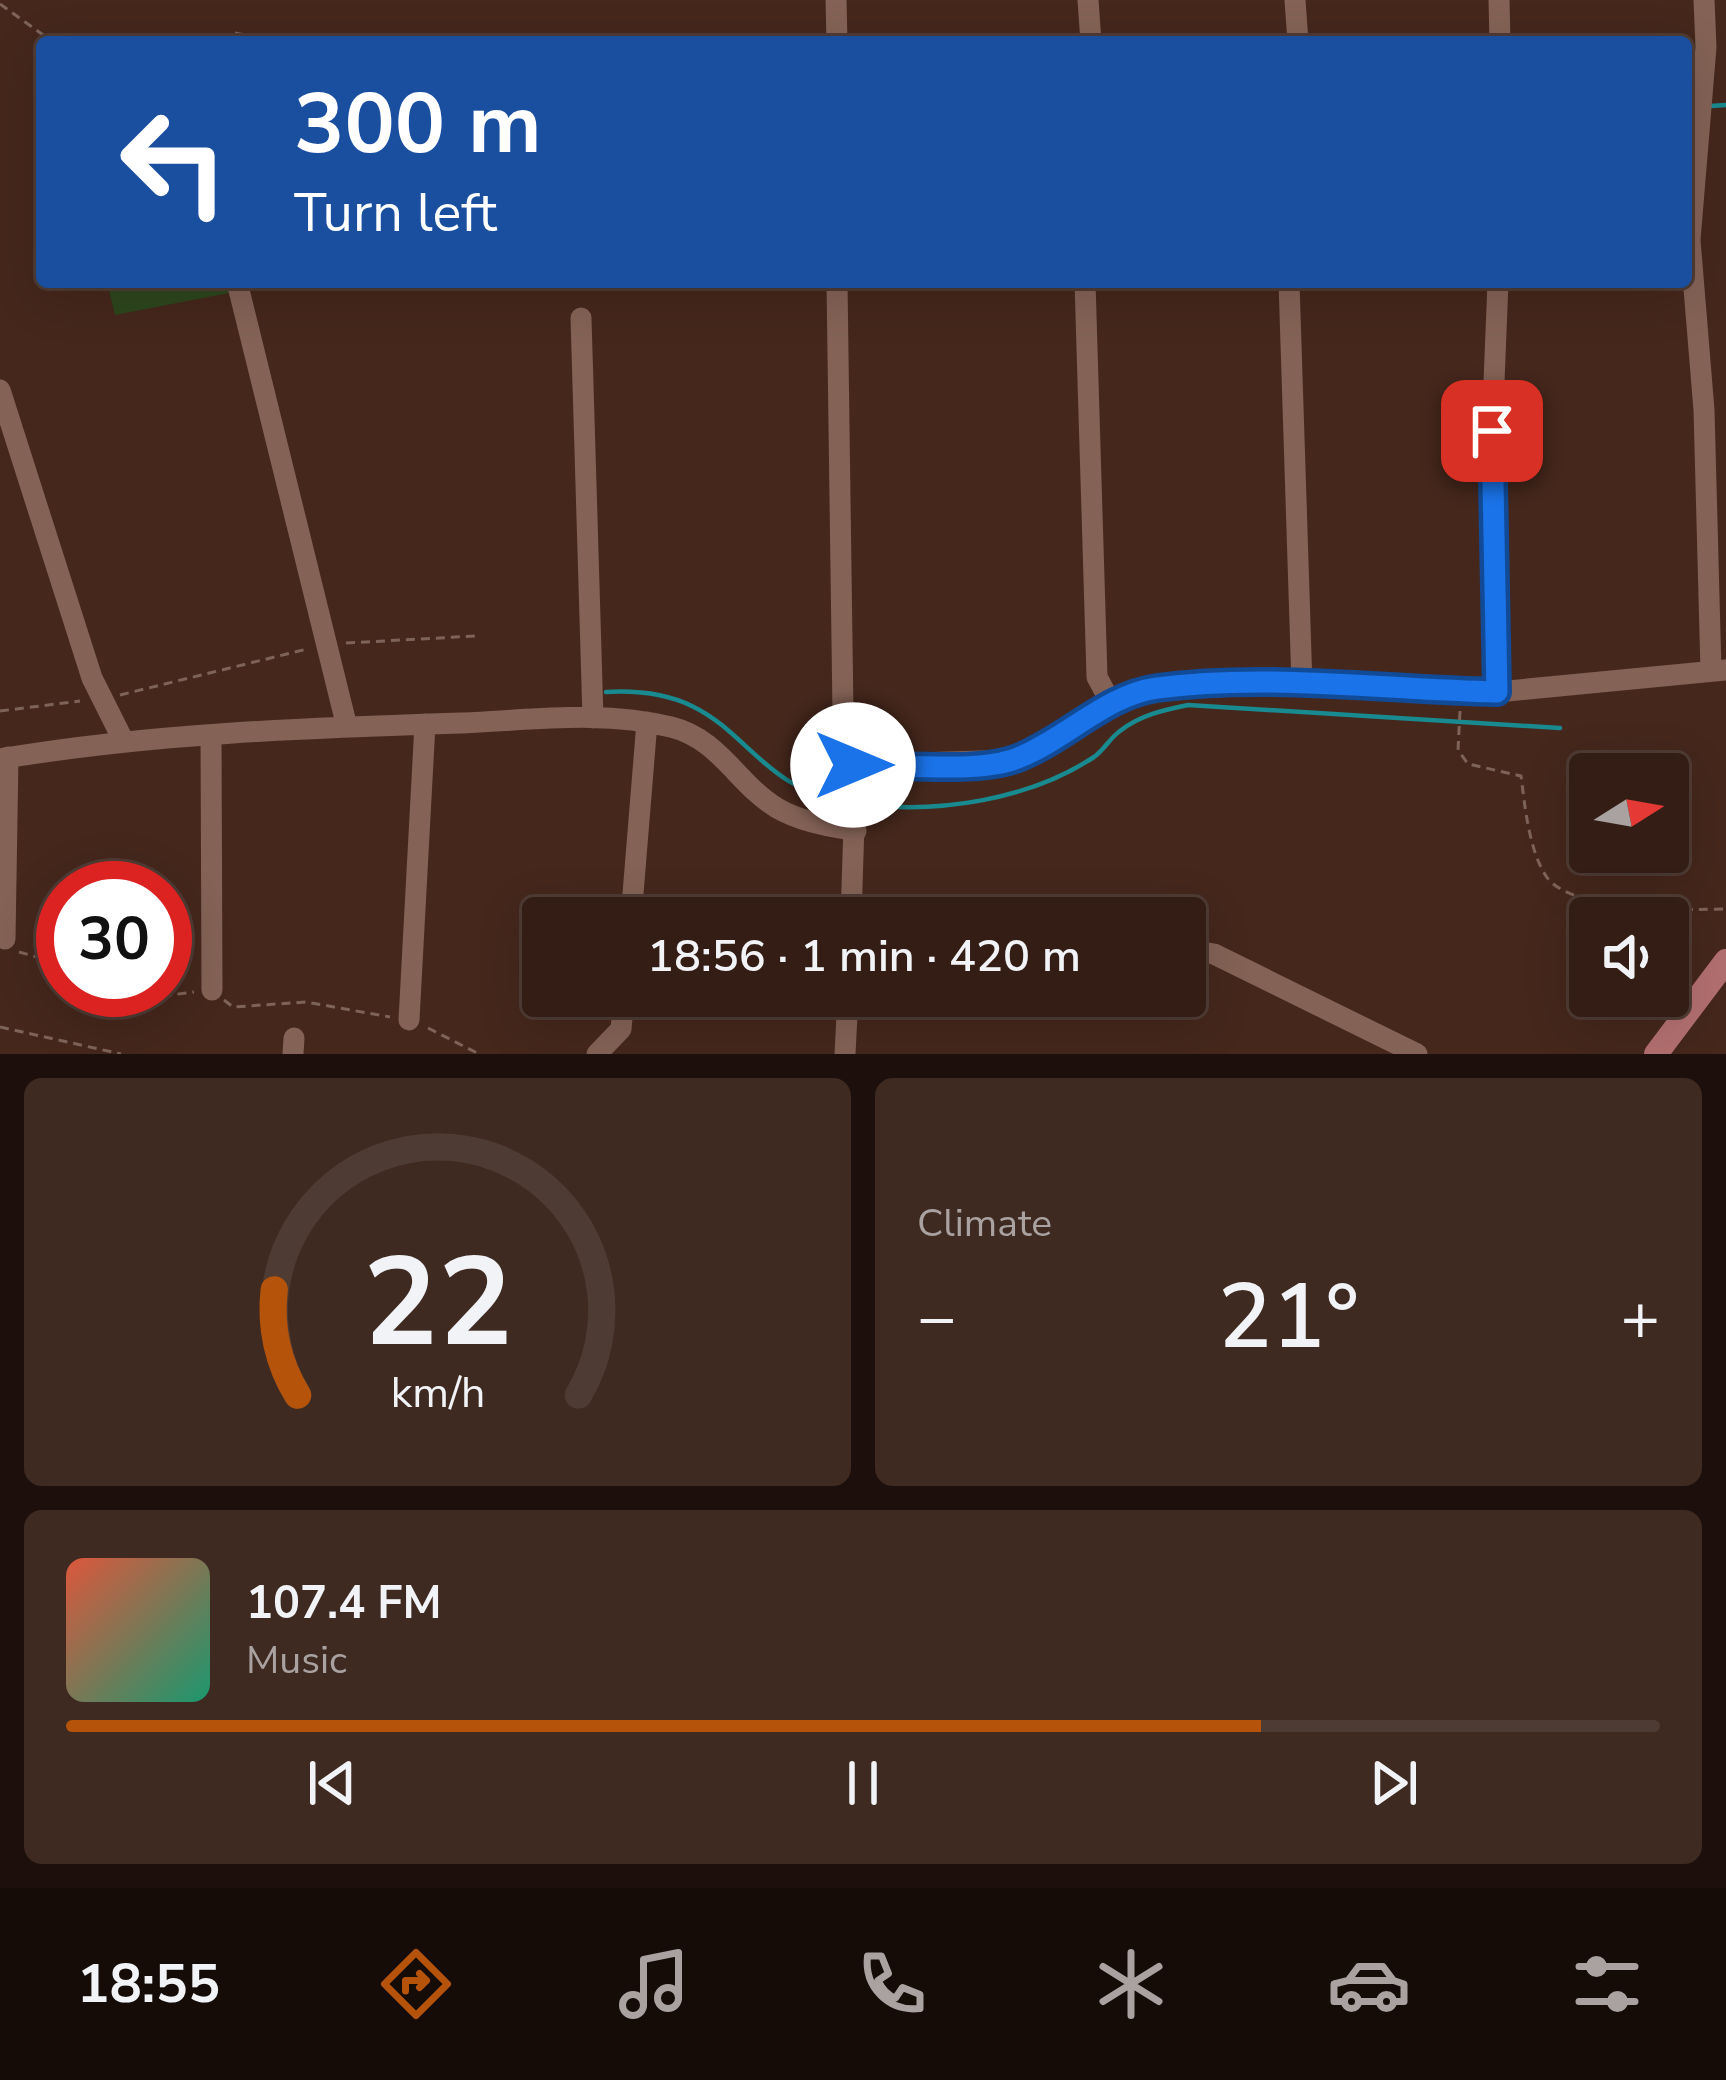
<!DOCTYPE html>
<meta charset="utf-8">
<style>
:root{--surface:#341d15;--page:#3f2a22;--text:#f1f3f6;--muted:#a9a2a0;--line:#4e3b34;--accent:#b45309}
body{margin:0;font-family:"Nunito Sans",sans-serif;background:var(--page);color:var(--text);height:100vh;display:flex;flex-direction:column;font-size:45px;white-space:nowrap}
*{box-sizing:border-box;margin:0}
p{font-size:39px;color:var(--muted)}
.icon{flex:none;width:66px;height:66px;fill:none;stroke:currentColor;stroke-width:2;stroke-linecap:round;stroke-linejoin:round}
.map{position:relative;height:1054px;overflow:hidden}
.details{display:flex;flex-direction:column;gap:24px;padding:24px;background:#1d100c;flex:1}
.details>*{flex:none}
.guide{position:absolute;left:36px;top:36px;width:1656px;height:252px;border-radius:12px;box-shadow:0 12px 48px #0002,0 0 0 3px var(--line);background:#1a4fa0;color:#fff;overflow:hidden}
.needle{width:78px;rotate:79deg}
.controls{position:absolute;left:1569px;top:753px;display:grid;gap:24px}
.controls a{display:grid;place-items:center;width:120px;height:120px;border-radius:12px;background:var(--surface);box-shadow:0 12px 48px #0002,0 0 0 3px var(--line);font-size:60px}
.speed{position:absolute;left:36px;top:861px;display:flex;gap:24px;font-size:60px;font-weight:700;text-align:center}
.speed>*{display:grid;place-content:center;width:156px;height:156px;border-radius:50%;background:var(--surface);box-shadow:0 12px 48px #0002,0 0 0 3px var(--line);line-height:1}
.speed .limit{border:18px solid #d22;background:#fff;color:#111}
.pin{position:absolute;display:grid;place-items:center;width:102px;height:102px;color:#fff;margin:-51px;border-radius:24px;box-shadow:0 6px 18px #0006}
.me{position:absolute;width:132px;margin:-66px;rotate:90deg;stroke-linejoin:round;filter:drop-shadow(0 0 9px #0008)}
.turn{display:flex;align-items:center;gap:42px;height:252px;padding:0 60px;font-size:54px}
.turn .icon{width:156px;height:156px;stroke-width:2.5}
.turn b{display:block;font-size:84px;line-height:102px}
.big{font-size:90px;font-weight:600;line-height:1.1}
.details .card{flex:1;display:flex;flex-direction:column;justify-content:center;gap:18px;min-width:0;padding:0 42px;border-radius:18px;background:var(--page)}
.details .dial{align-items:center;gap:0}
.dial svg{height:312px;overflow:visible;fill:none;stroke:var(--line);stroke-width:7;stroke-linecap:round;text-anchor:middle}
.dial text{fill:var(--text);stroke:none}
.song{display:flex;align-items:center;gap:36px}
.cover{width:144px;height:144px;border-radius:18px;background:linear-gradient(135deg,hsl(10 70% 55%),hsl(160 70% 35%))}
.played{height:12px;border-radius:6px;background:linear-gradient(90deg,var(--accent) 75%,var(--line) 75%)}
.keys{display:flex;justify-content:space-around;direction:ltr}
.heat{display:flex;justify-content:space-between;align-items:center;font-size:66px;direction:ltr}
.details .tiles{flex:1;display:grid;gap:24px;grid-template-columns:1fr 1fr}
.card:last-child{grid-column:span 2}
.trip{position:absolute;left:522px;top:897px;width:684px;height:120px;border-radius:12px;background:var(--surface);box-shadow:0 12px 48px #0002,0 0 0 3px var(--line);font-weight:600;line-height:120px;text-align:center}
.tab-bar{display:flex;height:192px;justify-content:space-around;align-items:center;background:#150c08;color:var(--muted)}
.tab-bar .icon{width:84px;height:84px}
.tab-bar .selected{color:var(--accent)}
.tab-bar b{font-size:54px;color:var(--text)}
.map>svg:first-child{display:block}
.green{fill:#2d461d}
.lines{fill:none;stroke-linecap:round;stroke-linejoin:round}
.stream{stroke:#198a8f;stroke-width:4.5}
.path{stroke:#7e6359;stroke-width:3;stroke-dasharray:9 6;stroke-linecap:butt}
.minor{stroke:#846256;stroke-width:21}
.major{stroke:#b36f70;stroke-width:24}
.route-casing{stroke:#114b97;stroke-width:30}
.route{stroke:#1a73e8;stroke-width:21}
</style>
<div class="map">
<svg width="1726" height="1054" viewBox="0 0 1726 1054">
<rect width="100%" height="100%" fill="#45271c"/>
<path class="green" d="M107 282H285L115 315Z"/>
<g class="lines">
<path class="stream" d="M1710 106 1726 105
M606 692C745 684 735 786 849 802
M861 804C937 814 1029 800 1094 757 1104 750 1110 738 1120 731 1140 715 1164 710 1188 705L1560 728"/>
<path class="path" d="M0 4 53 42
M235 33 284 42
M346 643 476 636
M120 695 307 649
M0 711 80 701
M1460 711 1458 750 1468 764 1521 776C1525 807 1529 850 1546 876 1569 912 1686 910 1726 909
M19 952 63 964
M118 990 163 996 194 992
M224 1000 233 1007 306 1002 390 1017
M0 1027 121 1054
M428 1028 479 1054"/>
<path class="minor" d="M836 0 837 42
M1088 0 1091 42
M1295 0 1298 42
M1499 0 1500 42
M1704 0 1706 47 1690 240 1704 410 1711 671
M237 282 347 727
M837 282 843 714 855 793 851 918
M1085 282 1097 677 1112 705
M1289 282 1302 685
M581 318 593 718
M0 390 92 678 124 742
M1497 692 1492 432 1498 282
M211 736 212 990
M0 759C152 733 309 728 463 723 531 720 604 710 671 727 720 739 737 784 777 808 801 822 829 826 856 831
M853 765 1013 760 1069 733 1125 696 1157 688 1302 685 1497 692 1726 670
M631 918 647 722
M5 939 8 757
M1185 949 1214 954 1417 1054
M409 1020 425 724
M293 1054 294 1038
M597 1054 621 1029 624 996
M845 1054 848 996"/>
<path class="major" d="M1656 1054 1726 961"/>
</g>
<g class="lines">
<g class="route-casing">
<path id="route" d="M853 765C899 764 977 774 1018 758 1066 739 1106 695 1157 688 1268 673 1386 690 1497 692L1492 431"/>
</g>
<use href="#route" class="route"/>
</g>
</svg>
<div class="controls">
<a><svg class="needle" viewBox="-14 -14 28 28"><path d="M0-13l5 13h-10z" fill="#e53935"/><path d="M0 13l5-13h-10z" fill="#a9a2a0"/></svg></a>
<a><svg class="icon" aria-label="sound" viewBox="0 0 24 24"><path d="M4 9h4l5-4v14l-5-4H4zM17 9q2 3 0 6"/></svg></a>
</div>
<div class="speed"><div class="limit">30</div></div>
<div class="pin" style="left:1492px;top:431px;background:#d93025"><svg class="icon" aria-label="arrive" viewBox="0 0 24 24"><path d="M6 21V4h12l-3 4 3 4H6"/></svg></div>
<svg class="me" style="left:853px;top:765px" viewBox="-20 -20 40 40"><circle r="19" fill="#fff"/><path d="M0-13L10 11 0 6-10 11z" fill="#1a73e8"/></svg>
<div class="trip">18:56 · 1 min · 420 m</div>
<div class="guide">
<div class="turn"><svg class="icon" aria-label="left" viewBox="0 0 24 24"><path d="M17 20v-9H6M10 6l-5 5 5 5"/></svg><div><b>300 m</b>Turn left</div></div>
</div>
</div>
<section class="details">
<div class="tiles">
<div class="card dial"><svg viewBox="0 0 100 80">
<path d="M14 69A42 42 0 1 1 86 69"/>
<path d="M14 69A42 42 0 0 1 8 42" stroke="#b45309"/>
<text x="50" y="56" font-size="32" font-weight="700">22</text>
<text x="50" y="72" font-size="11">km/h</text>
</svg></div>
<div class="card"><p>Climate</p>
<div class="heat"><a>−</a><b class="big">21°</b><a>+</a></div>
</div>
<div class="card">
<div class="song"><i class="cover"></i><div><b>107.4 FM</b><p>Music</p></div></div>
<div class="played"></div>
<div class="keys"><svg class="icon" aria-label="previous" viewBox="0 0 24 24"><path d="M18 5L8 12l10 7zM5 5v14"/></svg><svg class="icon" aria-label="pause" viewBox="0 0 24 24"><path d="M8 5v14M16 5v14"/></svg><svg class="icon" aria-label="next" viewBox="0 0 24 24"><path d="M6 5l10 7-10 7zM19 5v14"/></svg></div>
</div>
</div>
</section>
<nav class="tab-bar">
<b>18:55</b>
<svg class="icon selected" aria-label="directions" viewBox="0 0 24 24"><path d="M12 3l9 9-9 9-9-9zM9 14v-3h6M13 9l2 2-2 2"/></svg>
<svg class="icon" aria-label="music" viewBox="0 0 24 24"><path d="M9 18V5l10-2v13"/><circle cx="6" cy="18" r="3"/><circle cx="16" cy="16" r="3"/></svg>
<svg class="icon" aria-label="phone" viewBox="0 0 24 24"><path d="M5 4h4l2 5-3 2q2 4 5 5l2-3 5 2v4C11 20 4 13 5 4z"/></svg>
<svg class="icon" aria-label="climate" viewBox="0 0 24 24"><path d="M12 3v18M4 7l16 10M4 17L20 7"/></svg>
<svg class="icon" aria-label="car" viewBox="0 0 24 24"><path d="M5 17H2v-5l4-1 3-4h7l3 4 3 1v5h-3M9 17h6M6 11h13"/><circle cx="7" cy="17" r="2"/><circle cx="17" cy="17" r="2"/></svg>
<svg class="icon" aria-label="filters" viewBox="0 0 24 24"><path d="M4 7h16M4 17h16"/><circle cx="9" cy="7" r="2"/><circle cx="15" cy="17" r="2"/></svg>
</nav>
